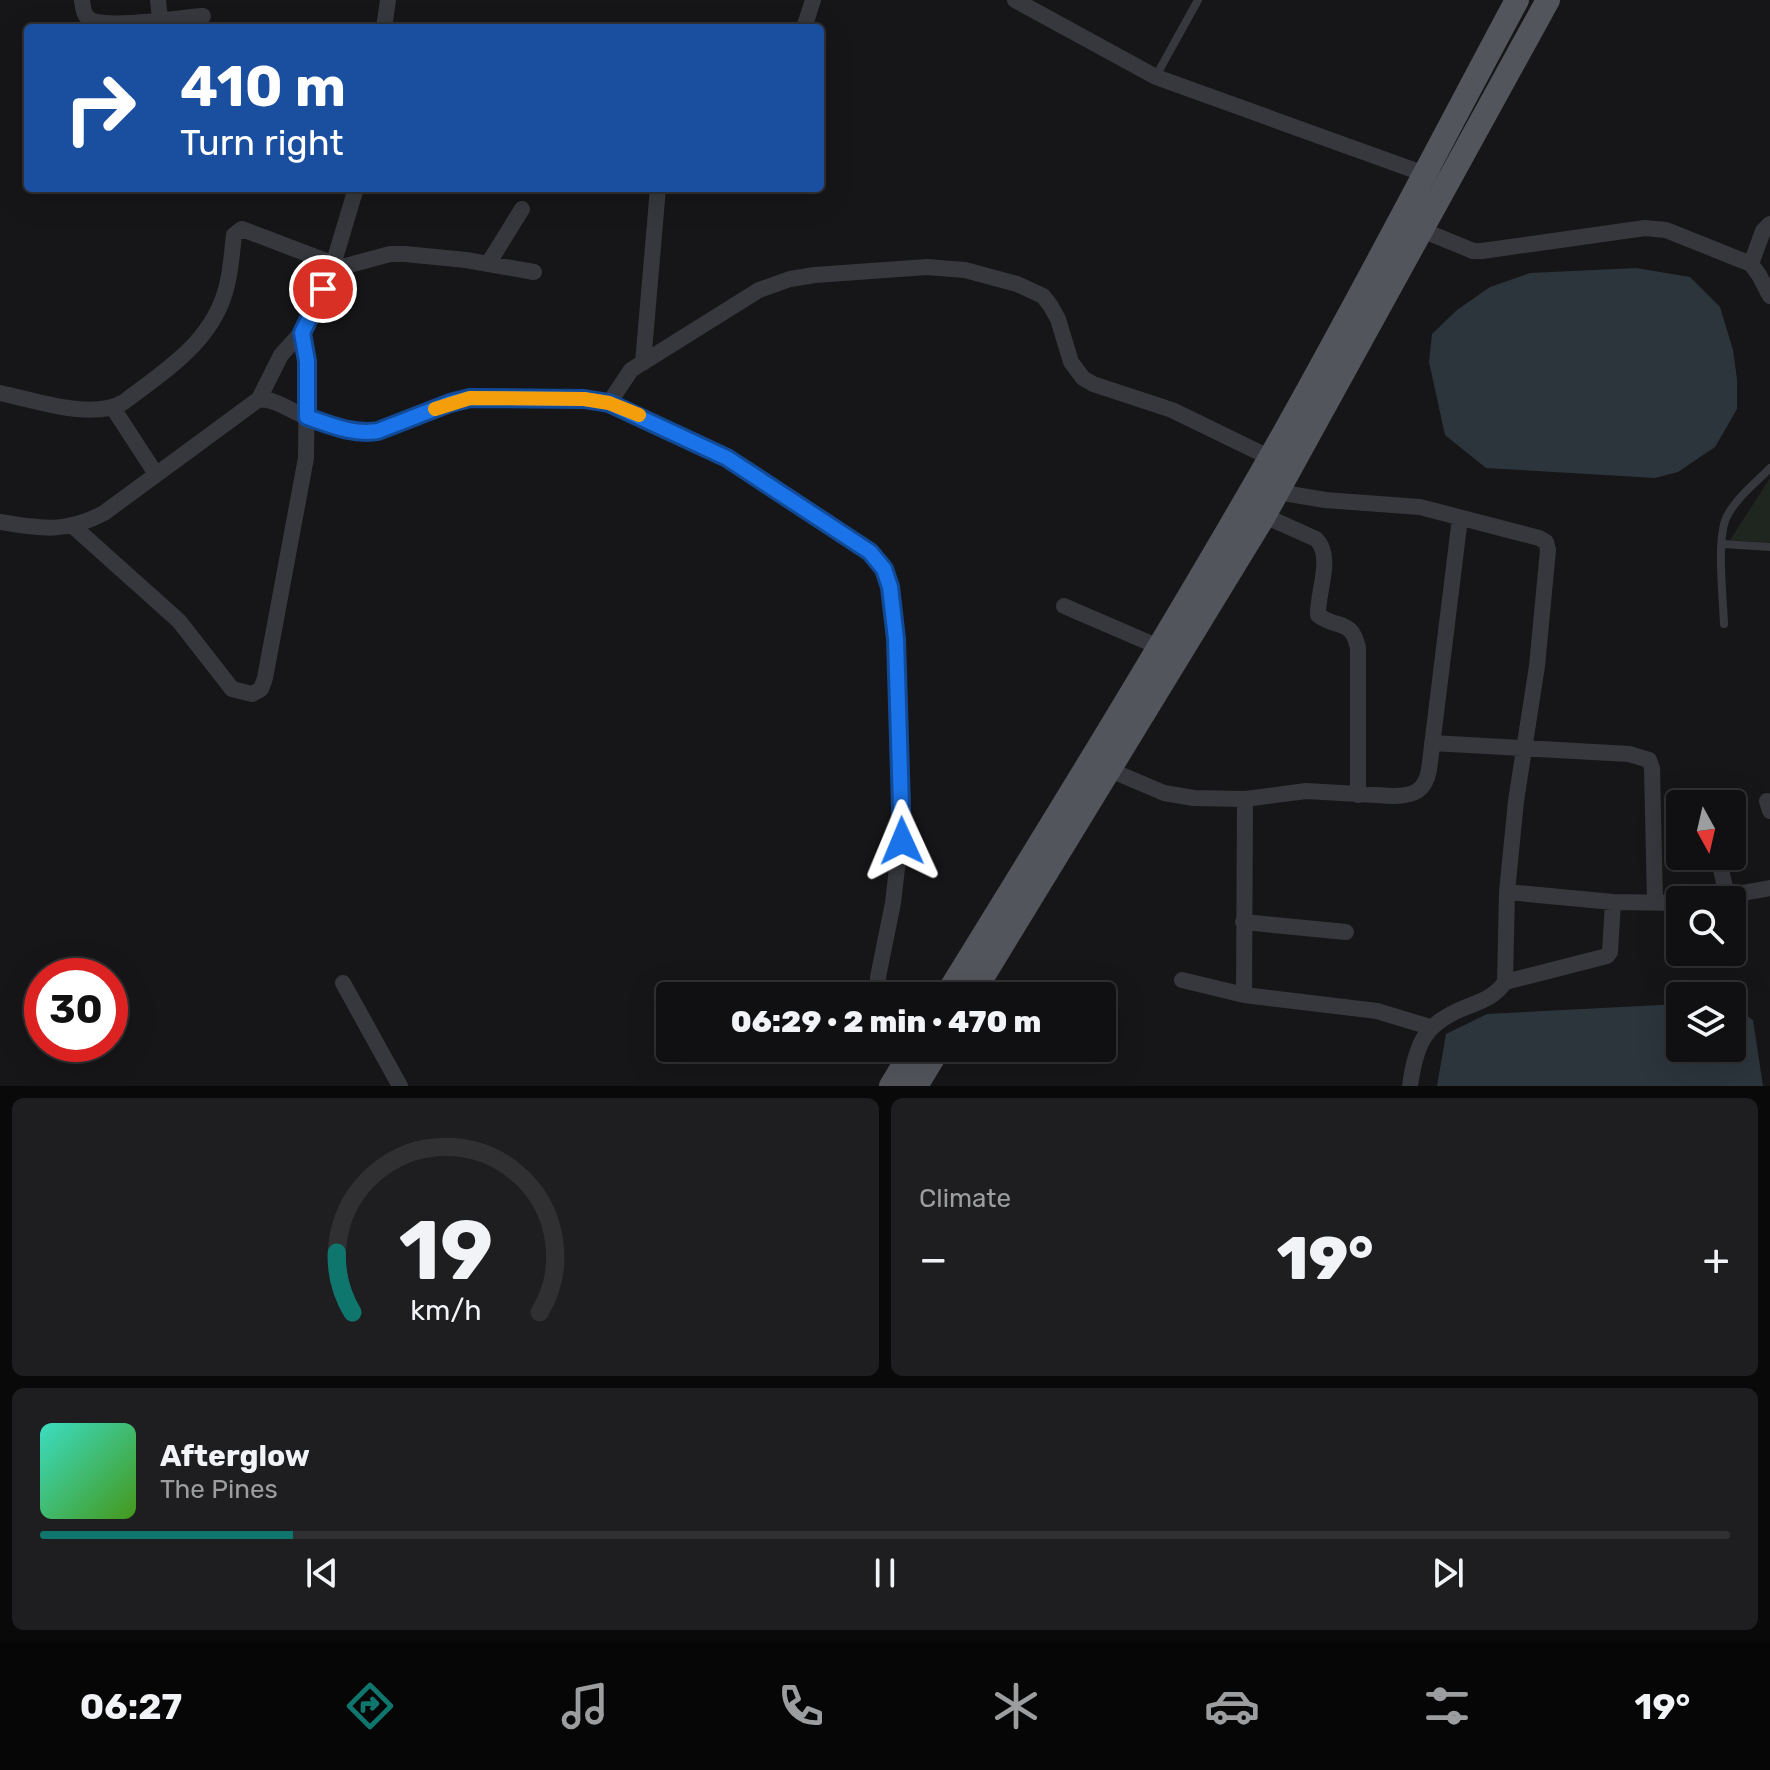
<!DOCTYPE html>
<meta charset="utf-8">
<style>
:root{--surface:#101012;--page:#1e1e20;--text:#f1f3f6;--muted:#9c9d9f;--line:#303032;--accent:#0f766e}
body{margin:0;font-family:Rubik,sans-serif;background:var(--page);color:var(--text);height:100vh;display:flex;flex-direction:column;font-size:30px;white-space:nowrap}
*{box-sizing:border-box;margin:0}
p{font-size:26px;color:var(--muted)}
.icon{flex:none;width:44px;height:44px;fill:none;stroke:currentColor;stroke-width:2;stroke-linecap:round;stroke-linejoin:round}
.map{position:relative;height:1086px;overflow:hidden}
.panel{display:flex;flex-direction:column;gap:12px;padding:12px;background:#09090a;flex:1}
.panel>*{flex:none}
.guide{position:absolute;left:24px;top:24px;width:800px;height:168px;border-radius:8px;box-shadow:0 8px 32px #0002,0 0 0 2px var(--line);background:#1a4fa0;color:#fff;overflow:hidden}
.needle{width:52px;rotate:172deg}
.fabs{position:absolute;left:1666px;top:790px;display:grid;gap:16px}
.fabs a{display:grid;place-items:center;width:80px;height:80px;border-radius:8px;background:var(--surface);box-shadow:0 8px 32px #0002,0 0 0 2px var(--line);font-size:40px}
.speed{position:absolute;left:24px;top:958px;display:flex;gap:16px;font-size:40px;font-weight:700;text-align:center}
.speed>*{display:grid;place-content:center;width:104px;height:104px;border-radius:50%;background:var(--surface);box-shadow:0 8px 32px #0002,0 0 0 2px var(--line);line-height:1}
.speed .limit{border:12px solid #d22;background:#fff;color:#111}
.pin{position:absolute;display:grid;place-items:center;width:68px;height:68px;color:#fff;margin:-34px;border:4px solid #fff;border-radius:50%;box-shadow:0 2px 8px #0007}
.me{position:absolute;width:88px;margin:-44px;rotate:359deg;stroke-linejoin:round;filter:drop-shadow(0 0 6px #0008)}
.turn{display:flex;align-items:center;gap:28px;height:168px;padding:0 24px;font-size:36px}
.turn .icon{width:104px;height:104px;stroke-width:2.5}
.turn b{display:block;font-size:56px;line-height:68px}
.big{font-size:60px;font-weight:800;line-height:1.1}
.panel .card{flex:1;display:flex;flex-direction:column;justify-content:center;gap:12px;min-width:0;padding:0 28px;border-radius:12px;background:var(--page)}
.panel .dial{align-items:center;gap:0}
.dial svg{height:208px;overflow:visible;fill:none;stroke:var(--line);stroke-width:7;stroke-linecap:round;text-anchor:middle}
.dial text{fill:var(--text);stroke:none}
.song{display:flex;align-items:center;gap:24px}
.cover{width:96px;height:96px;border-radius:12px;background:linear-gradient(135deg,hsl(170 70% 55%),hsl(100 70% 35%))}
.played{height:8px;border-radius:4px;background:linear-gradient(90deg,var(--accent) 15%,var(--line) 15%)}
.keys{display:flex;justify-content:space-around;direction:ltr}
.heat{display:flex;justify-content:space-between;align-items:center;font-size:44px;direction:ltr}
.panel .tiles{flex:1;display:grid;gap:12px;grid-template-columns:1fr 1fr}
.card:last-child{grid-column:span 2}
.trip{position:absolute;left:656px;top:982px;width:460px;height:80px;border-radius:8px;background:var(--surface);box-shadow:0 8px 32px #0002,0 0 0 2px var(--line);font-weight:800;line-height:80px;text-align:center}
.tab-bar{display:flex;height:128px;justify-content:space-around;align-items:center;background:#060607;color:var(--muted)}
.tab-bar .icon{width:56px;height:56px}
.tab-bar .current{color:var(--accent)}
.tab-bar b{font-size:36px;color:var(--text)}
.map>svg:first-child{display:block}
.green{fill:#1e261f}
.water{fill:#2c353c}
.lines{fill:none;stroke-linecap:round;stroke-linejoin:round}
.service{stroke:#37383d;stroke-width:8}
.minor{stroke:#37383d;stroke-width:16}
.primary{stroke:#53555c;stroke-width:24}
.route-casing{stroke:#114b97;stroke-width:20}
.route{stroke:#1a73e8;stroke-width:14}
.slow{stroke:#f59e0b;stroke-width:14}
</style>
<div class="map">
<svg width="1770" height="1086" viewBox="0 0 1770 1086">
<rect width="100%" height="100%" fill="#161618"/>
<path class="green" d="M1770 478V543L1730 540Z"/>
<path class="water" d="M1636 268 1690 277 1720 307 1733 350 1737 379V409L1715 447 1678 472 1655 478 1486 468 1445 435 1429 362 1432 334 1457 310 1490 287 1530 273Z
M1680 1004V1048H1732V1006L1753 1020 1763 1086H1437L1446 1034 1487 1014Z"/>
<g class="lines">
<path class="service" d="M1156 76 1198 0
M1723 544 1770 547
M1724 624C1723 598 1717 544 1725 521 1732 501 1756 483 1770 468"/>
<path class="minor" d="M82 0C83 9 84 18 93 21 116 28 177 18 203 16
M158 0 160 19
M1015 0 1156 77 1447 182
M384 28 388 0
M804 28 813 0
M1422 230 1473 251H1482L1645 228 1666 230 1751 264 1759 275 1770 296
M488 264 522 209
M1751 264 1763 231 1770 224
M643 363 658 188
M0 393C35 400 92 421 124 402 167 369 214 341 227 285 231 269 232 252 234 235L242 229 342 267 390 254H405L466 260 534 272
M259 399 281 355 308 325 333 265 356 188
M609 403 631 370 759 290 790 279 815 275 927 267 965 270 1017 284 1043 296 1050 305 1058 319 1071 362 1083 378 1093 384 1172 410 1279 462
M113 408 156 474
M1278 492 1325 500 1420 507 1539 538 1546 542 1548 550 1537 666 1516 801 1507 892 1505 982C1496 995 1485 1000 1469 1006 1426 1022 1416 1041 1410 1086
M1258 513 1316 539C1334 556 1317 593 1318 615 1337 630 1351 617 1358 648V795
M0 522C41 529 67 533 104 513L259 399C274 399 288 409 302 415 324 425 353 435 378 431L450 403 470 398 584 399 609 403 727 458 870 552 884 569 890 587 896 639 902 824 893 903 878 977 879 996
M74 527 179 621 232 689 252 694 261 689 265 678 306 458 307 361 302 333
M1064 606 1159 647
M1432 743 1629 754 1649 760 1652 768 1655 903
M1110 770 1164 793 1194 798 1245 799 1306 791 1393 796C1414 796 1425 791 1429 770L1460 518
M1767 801 1770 811
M1718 856 1727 896
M1507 892 1613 902 1680 903
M1703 900 1770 888
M1243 922 1346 932
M1182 980 1244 995 1377 1011 1430 1027
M1505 982 1607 956 1610 952 1613 902
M343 983 400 1086
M1244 995 1245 799"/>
<path class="primary" d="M946 996C1056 818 1166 639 1270 458 1356 307 1435 153 1517 0
M971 996 1264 516 1548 0
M891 1086 914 1048
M916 1086 939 1048"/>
</g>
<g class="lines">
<g class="route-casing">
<path id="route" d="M323 289 302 333 307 361V417C330 425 353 435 378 431L450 403 470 398 584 399 609 403 727 458 870 552 884 569 890 587 896 639 902 841"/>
</g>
<use href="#route" class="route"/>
<path class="slow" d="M435 409 470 398 584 399 609 403 639 415"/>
</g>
</svg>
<div class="fabs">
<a><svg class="needle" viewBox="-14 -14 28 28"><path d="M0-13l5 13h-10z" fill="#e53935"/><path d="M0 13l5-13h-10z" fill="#9c9d9f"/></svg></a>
<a><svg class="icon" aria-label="search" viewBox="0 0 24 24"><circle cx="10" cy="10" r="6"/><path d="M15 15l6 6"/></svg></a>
<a><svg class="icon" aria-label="layers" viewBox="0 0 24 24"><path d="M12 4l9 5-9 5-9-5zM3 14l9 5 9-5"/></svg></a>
</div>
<div class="speed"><div class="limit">30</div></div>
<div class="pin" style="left:323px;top:289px;background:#d93025"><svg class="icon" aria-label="arrive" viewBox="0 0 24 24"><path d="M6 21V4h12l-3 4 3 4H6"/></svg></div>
<svg class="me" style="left:902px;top:841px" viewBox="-20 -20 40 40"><path d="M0-17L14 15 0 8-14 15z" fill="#1a73e8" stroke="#fff" stroke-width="4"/></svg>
<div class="trip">06:29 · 2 min · 470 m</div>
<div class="guide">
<div class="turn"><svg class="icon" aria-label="right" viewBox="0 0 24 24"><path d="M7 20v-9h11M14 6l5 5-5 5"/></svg><div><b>410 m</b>Turn right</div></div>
</div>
</div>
<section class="panel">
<div class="tiles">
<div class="card dial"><svg viewBox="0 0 100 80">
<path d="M14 69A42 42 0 1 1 86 69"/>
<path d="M14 69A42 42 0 0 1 8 46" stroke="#0f766e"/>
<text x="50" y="56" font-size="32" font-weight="700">19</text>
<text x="50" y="72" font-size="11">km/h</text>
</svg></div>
<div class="card"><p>Climate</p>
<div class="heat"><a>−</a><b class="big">19°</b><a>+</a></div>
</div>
<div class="card">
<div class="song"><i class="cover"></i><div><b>Afterglow</b><p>The Pines</p></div></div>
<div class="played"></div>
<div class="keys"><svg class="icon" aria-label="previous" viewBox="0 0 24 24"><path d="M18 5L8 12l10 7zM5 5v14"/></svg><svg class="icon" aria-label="pause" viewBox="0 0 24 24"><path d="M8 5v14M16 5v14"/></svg><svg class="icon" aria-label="next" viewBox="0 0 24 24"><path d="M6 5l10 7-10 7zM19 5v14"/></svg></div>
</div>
</div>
</section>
<nav class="tab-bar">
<b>06:27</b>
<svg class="icon current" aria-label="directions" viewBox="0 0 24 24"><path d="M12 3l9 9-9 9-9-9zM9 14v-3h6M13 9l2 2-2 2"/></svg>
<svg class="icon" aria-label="music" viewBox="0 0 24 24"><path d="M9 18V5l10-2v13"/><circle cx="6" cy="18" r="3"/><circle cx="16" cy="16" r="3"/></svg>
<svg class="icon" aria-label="phone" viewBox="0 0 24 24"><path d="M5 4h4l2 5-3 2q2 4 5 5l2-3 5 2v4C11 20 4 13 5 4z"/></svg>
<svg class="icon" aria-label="climate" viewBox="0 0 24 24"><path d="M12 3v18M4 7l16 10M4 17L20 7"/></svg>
<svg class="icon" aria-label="car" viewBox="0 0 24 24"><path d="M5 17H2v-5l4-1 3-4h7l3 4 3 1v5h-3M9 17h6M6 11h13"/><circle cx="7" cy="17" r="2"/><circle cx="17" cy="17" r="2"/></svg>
<svg class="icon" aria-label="filters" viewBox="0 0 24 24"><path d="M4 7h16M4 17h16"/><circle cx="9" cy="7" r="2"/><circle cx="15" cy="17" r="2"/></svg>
<b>19°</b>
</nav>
